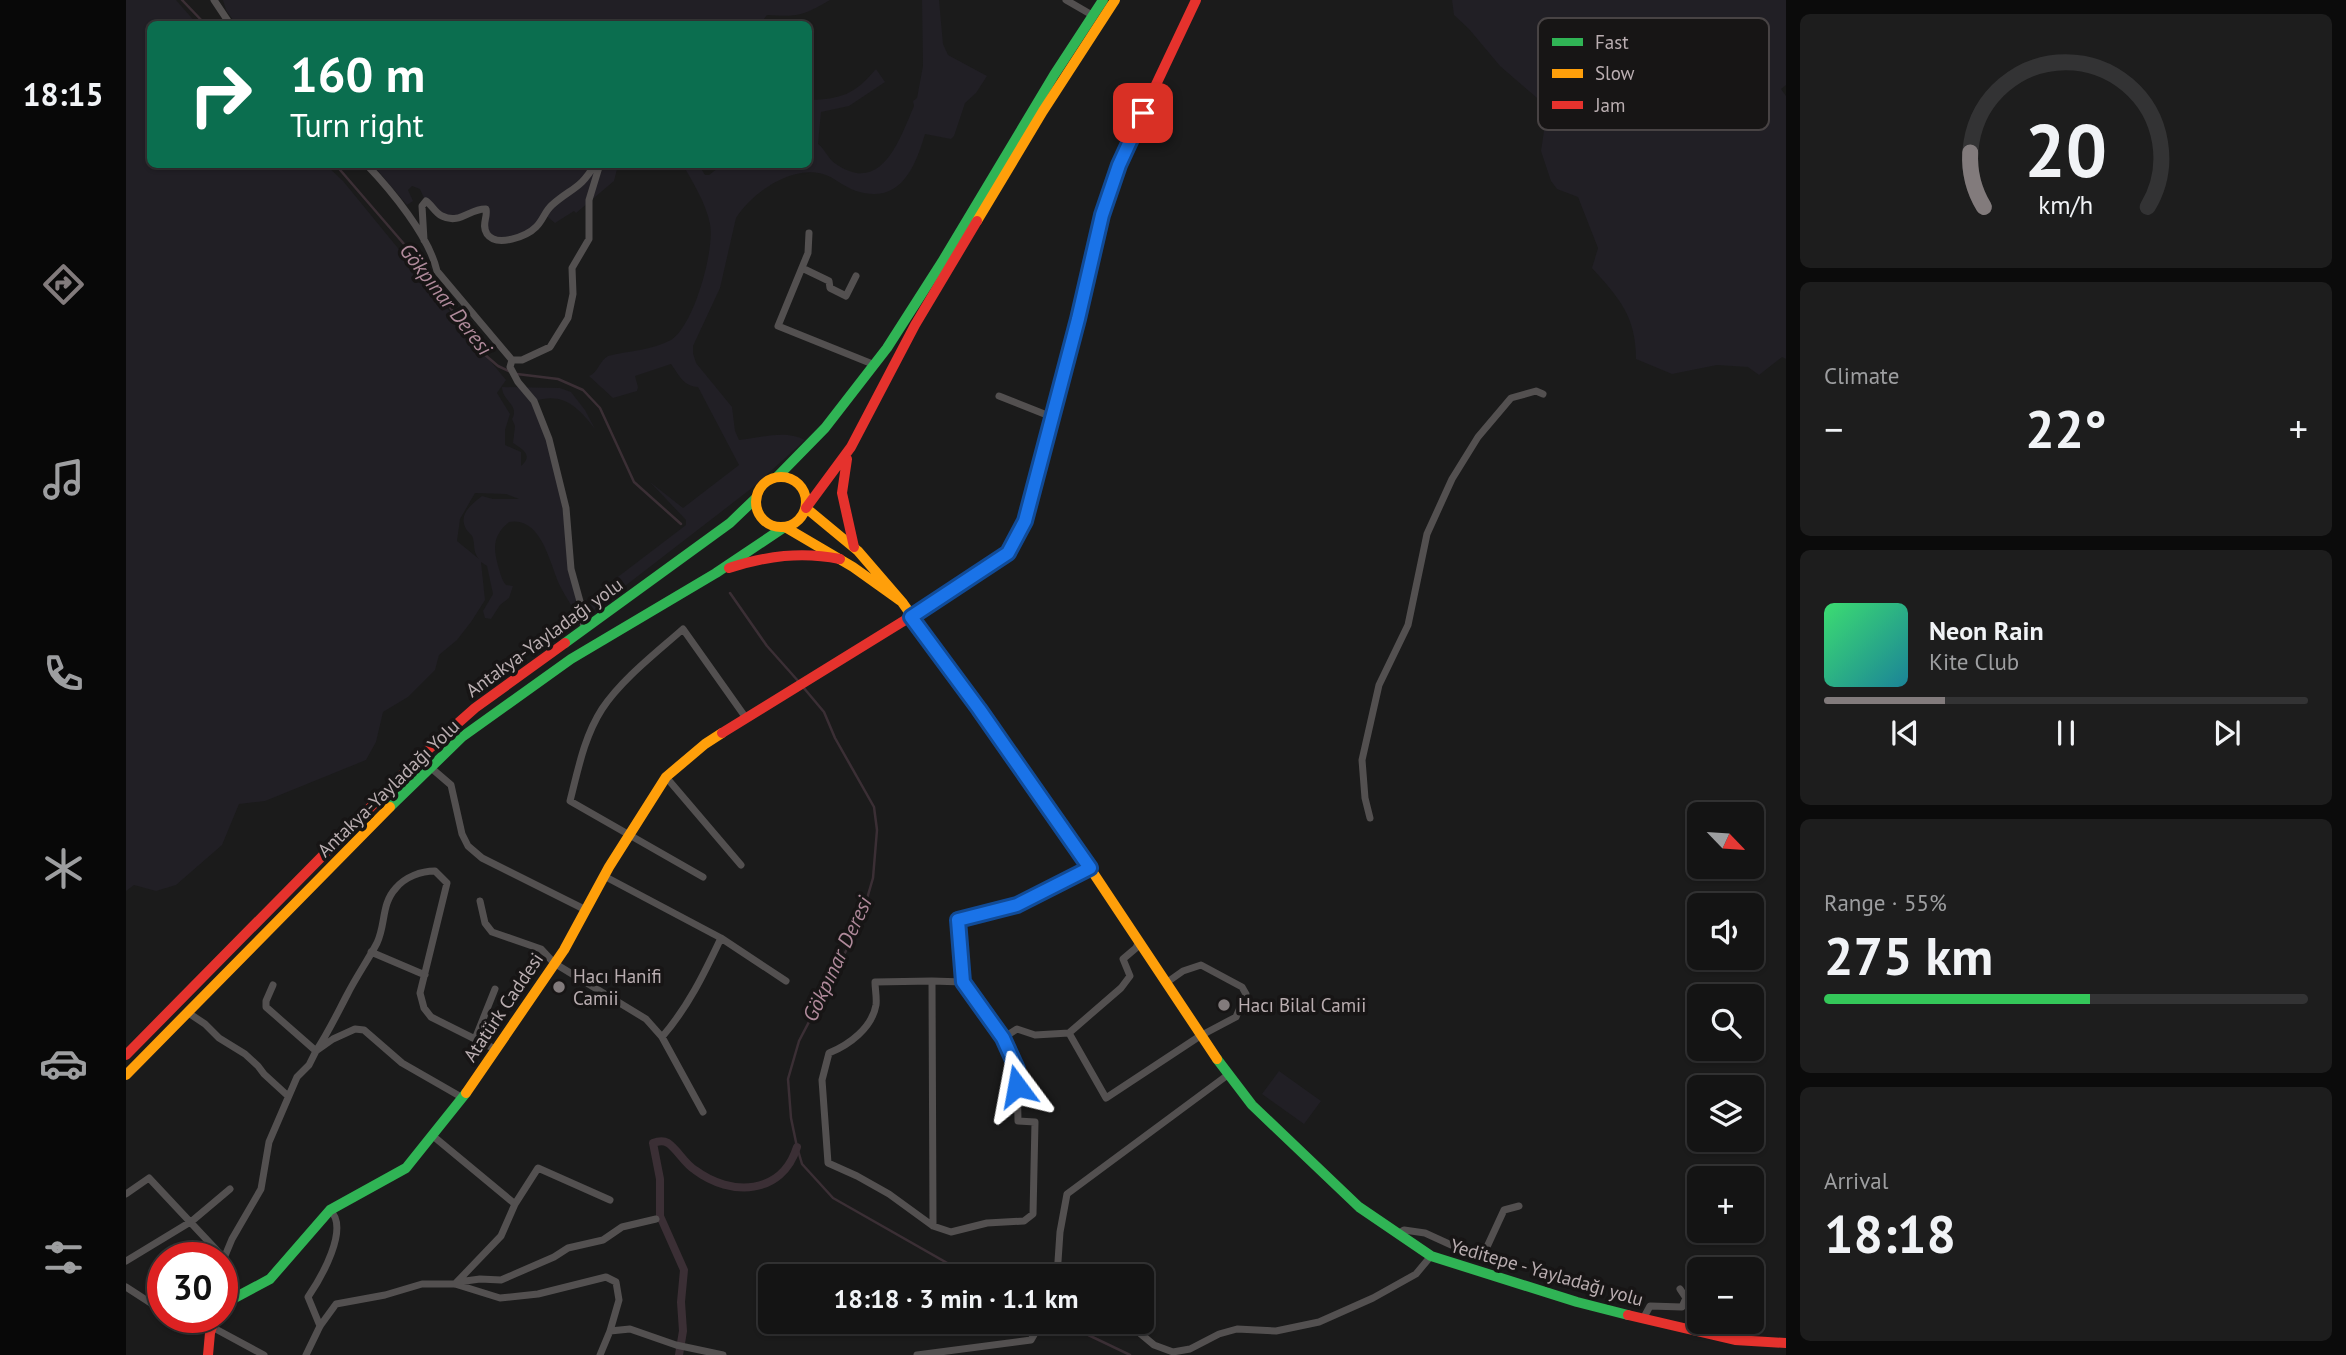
<!DOCTYPE html>
<meta charset="utf-8">
<style>
:root{--surface:#141414;--page:#1d1d1d;--text:#f1f3f6;--muted:#9d9ea0;--line:#333334;--accent:#827b7c}
body{margin:0;font-family:"PT Sans",sans-serif;background:var(--page);color:var(--text);height:100vh;display:flex;flex-direction:column;font-size:26px;white-space:nowrap}
*{box-sizing:border-box;margin:0}
p{font-size:23px;color:var(--muted)}
.icon{flex:none;width:38px;height:38px;fill:none;stroke:currentColor;stroke-width:2;stroke-linecap:round;stroke-linejoin:round}
.map{position:relative;flex:1;overflow:hidden}
.panel{display:flex;flex-direction:column;gap:14px;padding:14px;background:#0b0b0b;width:560px}
.panel>*{flex:none}
.banner{position:absolute;left:21px;top:21px;width:665px;height:147px;border-radius:10px;box-shadow:0 2px 5px #0004,0 0 0 2px var(--line);background:#0b6e4f;color:#fff;overflow:hidden}
.needle{width:46px;rotate:115deg}
.controls{position:absolute;left:1561px;top:802px;display:grid;gap:14px}
.controls a{display:grid;place-items:center;width:77px;height:77px;border-radius:10px;background:var(--surface);box-shadow:0 2px 5px #0004,0 0 0 2px var(--line);font-size:35px}
.speed{position:absolute;left:21px;top:1242px;display:flex;gap:14px;font-size:35px;font-weight:700;text-align:center}
.speed>*{display:grid;place-content:center;width:91px;height:91px;border-radius:50%;background:var(--surface);box-shadow:0 2px 5px #0004,0 0 0 2px var(--line);line-height:1}
.speed .limit{border:10px solid #d22;background:#fff;color:#111}
.pin{position:absolute;display:grid;place-items:center;width:60px;height:60px;color:#fff;margin:-30px;border-radius:14px;box-shadow:0 4px 10px #0006}
.me{position:absolute;width:77px;margin:-38px;rotate:347deg;stroke-linejoin:round;filter:drop-shadow(0 0 5px #0008)}
.turn{display:flex;align-items:center;gap:24px;height:147px;padding:0 28px;font-size:32px}
.turn .icon{width:91px;height:91px;stroke-width:2.5}
.turn b{display:block;font-size:49px;line-height:60px}
.big{font-size:52px;font-weight:800;line-height:1.1}
.panel .tile{flex:1;display:flex;flex-direction:column;justify-content:center;gap:10px;min-width:0;padding:0 24px;border-radius:10px;background:var(--page)}
.panel .dial{align-items:center;gap:0}
.dial svg{height:182px;overflow:visible;fill:none;stroke:var(--line);stroke-width:7;stroke-linecap:round;text-anchor:middle}
.dial text{fill:var(--text);stroke:none}
.song{display:flex;align-items:center;gap:21px}
.cover{width:84px;height:84px;border-radius:10px;background:linear-gradient(135deg,hsl(140 70% 55%),hsl(190 70% 35%))}
.played{height:7px;border-radius:4px;background:linear-gradient(90deg,var(--accent) 25%,var(--line) 25%)}
.keys{display:flex;justify-content:space-around;direction:ltr}
.heat{display:flex;justify-content:space-between;align-items:center;font-size:38px;direction:ltr}
.charge{height:10px;border-radius:5px;background:linear-gradient(90deg,#34c759 55%,var(--line) 0)}
.trip{position:absolute;left:632px;top:1264px;width:396px;height:70px;border-radius:10px;background:var(--surface);box-shadow:0 2px 5px #0004,0 0 0 2px var(--line);font-weight:800;line-height:70px;text-align:center}
main{display:flex;flex:1;min-height:0}
.menu{display:flex;flex-direction:column;width:126px;justify-content:space-around;align-items:center;background:#080808;color:var(--muted)}
.menu .icon{width:49px;height:49px}
.menu .selected{color:var(--accent)}
.menu b{font-size:32px;color:var(--text)}
.map>svg:first-child{display:block}
.green{fill:#211f25;fill-rule:evenodd}
.lines{fill:none;stroke-linecap:round;stroke-linejoin:round}
.stream{stroke:#3b2f35;stroke-width:2.5}
.canal{stroke:#3b2f35;stroke-width:8}
.street{stroke:#535050;stroke-width:7}
.fast{stroke:#30b455;stroke-width:10}
.slow{stroke:#ff9f0a;stroke-width:10}
.jam{stroke:#e5322d;stroke-width:10}
.route-casing{stroke:#114b97;stroke-width:18}
.route{stroke:#1a73e8;stroke-width:12}
.poi-dot{fill:#827b7c;stroke:#171515;stroke-width:2.5}
.labels{text-anchor:middle;dominant-baseline:central;stroke-width:7;stroke-linejoin:round;paint-order:stroke}
.street-label{font-size:19px;fill:#baaeb1;stroke:#171515}
.poi-label{font-size:19px;fill:#baaeb1;stroke:#171515;text-anchor:start}
.water-label{font-size:21px;font-style:italic;fill:#b08a9b;stroke:#171515}
.key{fill:#171515;stroke:#484344;stroke-width:2}
.key-label{font-size:19px;fill:#baaeb1}
</style>
<main>
<nav class="menu">
<b>18:15</b>
<svg class="icon selected" aria-label="directions" viewBox="0 0 24 24"><path d="M12 3l9 9-9 9-9-9zM9 14v-3h6M13 9l2 2-2 2"/></svg>
<svg class="icon" aria-label="music" viewBox="0 0 24 24"><path d="M9 18V5l10-2v13"/><circle cx="6" cy="18" r="3"/><circle cx="16" cy="16" r="3"/></svg>
<svg class="icon" aria-label="phone" viewBox="0 0 24 24"><path d="M5 4h4l2 5-3 2q2 4 5 5l2-3 5 2v4C11 20 4 13 5 4z"/></svg>
<svg class="icon" aria-label="climate" viewBox="0 0 24 24"><path d="M12 3v18M4 7l16 10M4 17L20 7"/></svg>
<svg class="icon" aria-label="car" viewBox="0 0 24 24"><path d="M5 17H2v-5l4-1 3-4h7l3 4 3 1v5h-3M9 17h6M6 11h13"/><circle cx="7" cy="17" r="2"/><circle cx="17" cy="17" r="2"/></svg>
<svg class="icon" aria-label="filters" viewBox="0 0 24 24"><path d="M4 7h16M4 17h16"/><circle cx="9" cy="7" r="2"/><circle cx="15" cy="17" r="2"/></svg>
</nav>
<div class="map">
<svg width="1660" height="1355" viewBox="0 0 1660 1355">
<rect width="100%" height="100%" fill="#1b1b1b"/>
<path class="green" d="M0 0H50L71 24H24V164L200 165 217 181 380 380 371 393 384 414 379 430V445L395 452V466C408 455 396 449 387 443L389 426 386 419C394 405 376 401 376 387L434 388 445 392 459 410 469 429C452 407 437 392 409 401L430 469 444 555 455 605 560 525V520L524 482 557 508 613 465 572 387C557 386 553 375 545 364L509 376 512 387 511 391 487 398 463 376C472 373 473 361 482 356 501 351 527 350 545 340 568 326 589 249 584 224 580 203 567 183 557 165H573L579 175H583L596 165 682 164 683 100C715 99 728 95 750 69L759 82 723 106 695 112 692 144C699 149 702 159 710 164 756 196 774 138 788 106L787 101 791 98 797 66 796 0H813L817 44 822 55 861 76 850 93 839 103 828 136 825 139 799 134C789 168 774 205 730 191 718 187 708 177 697 174 665 165 626 193 610 218L594 288 567 346V353L570 363 606 407 609 431 613 440C634 438 659 429 679 440L626 488 455 620C448 609 440 598 434 586 424 565 416 516 383 522 366 536 367 549 373 569 375 576 376 580 380 585L387 586 383 598 374 605 365 619 359 618 357 611 367 594 361 566 355 562 359 600 345 622 331 640 313 655 309 670 282 697 257 712 250 742 240 760 139 801 113 804 96 845 50 885 30 891 8 885 0 891ZM349 493 380 494 393 499H367L356 496C345 505 332 514 340 529 342 533 346 534 347 538 349 547 347 552 353 559L331 541 334 519Z
M97 0H704C676 16 673 17 641 15L634 24H110L100 10Z
M1326 0H1660V85L1655 89 1660 96V359L1656 357 1633 375 1622 367 1591 365 1546 374 1510 359C1510 316 1493 298 1466 268L1472 248 1452 197 1431 189 1425 181 1415 151 1420 117 1418 104 1374 66 1343 29 1328 15Z
M247 165H492L488 181 450 213 448 211 429 223 418 214 412 225 385 239 362 235 361 210 321 218 298 198 294 189 286 186 282 190 287 201 281 205Z
M1153 1071 1195 1101 1178 1124 1136 1094Z"/>
<g class="lines">
<path class="stream" d="M56 0 79 24
M209 164 278 244 358 354 372 366 385 372
M391 374 432 379 457 390 474 408 508 482 555 524
M604 593 641 646 673 682
M677 687 698 712 709 738 748 807 751 830 747 878 733 926 673 1041 662 1079 665 1118 671 1147 676 1164 707 1198 844 1276
M933 1321 1004 1355"/>
<path class="canal" d="M553 1355 557 1331 555 1302 558 1270 534 1216V1179L527 1143C532 1141 537 1140 542 1143 552 1150 558 1163 569 1170 605 1197 656 1195 671 1147"/>
<path class="street" d="M88 0 104 24
M940 0 966 15
M240 164C265 190 303 236 311 271L386 360 384 367 392 382 408 401 423 439 440 508 445 569 455 605 458 630
M683 233 682 253 652 326 749 365
M298 240 296 206 300 201C306 205 309 213 316 216 334 225 344 208 360 209 362 217 355 225 361 234 371 248 401 236 410 227 417 220 419 211 426 205 445 188 455 189 469 164
M676 268 703 281 704 288 720 296 730 276
M386 360H396L424 347 442 318 447 294 446 268 463 239V200L474 164
M873 396 926 417
M304 767 325 785 336 834 342 846 356 858 460 910
M540 777 615 865
M1244 818 1239 798 1236 760 1253 685 1282 625 1301 534 1326 479 1352 437 1385 398 1410 391 1417 394
M478 876 595 938 660 981
M577 877 444 801C452 770 458 737 476 709 496 679 530 653 557 629L620 718
M354 901 359 923 366 932 415 949 428 963 520 1019 536 1037 577 1112
M245 952 299 975
M806 981 807 1226
M837 982 832 920 891 905 964 868
M147 985 140 1001V1007L190 1051C202 1033 211 1014 221 995 230 977 242 960 251 943 260 924 255 904 270 888 279 877 295 871 309 871L321 883 294 993 298 1008 305 1017 369 1049
M61 1012 79 1024 93 1038 119 1054 132 1066 138 1074 162 1096
M943 1033 995 988 1004 976 997 959 1010 948 1013 941
M536 1037C562 1007 578 974 595 938
M877 1038 837 982 806 981 749 982C749 989 751 998 750 1005 746 1028 723 1045 703 1053L696 1080 702 1163 731 1176 763 1194 807 1226 825 1232 861 1223 898 1221 907 1214 909 1122 892 1121 891 1069 877 1038 891 1029 909 1035 943 1033 980 1098 1074 1036 1110 1017 1120 994 1116 987 1075 965 1057 971 1040 983
M349 1039 369 989
M307 1136 389 1204
M0 1194 23 1178 97 1257
M1272 1234 1278 1230 1299 1233 1345 1254H1353L1360 1249 1378 1210 1393 1206
M0 1261 66 1221 104 1189
M96 1263 106 1239 135 1189 143 1142 171 1077 183 1065 190 1051 207 1039 229 1029 238 1030 276 1063 337 1098
M931 1276 934 1232 941 1194 1103 1074
M332 1282 354 1279 375 1280 428 1257 442 1248 477 1240 496 1227 530 1219
M329 1284 375 1236 389 1204 412 1168 484 1200
M0 1287 37 1311
M56 1318 86 1327 138 1355
M1517 1319 1524 1306 1556 1307 1560 1298 1554 1289
M994 1321 1010 1330 1028 1345 1047 1352 1064 1349 1093 1334 1111 1329 1150 1331 1193 1322 1247 1298 1290 1274 1305 1256
M194 1326 182 1297C195 1278 224 1228 204 1210
M180 1355 194 1326 210 1304 259 1295 296 1284H329L374 1298 412 1294 480 1277 490 1282 493 1300 484 1331
M474 1355 484 1331 504 1329 550 1345 597 1355
M791 1355 905 1340 916 1321"/>
<path class="fast" d="M651 477 699 428 761 348 816 262 928 75 977 0
M439 643 604 523 630 498
M264 807 336 737 445 659 590 573 657 528
M1091 1059 1126 1105 1233 1207 1305 1256 1451 1302 1502 1315
M96 1308 101 1302 144 1279 204 1210 280 1168 340 1093"/>
<path class="slow" d="M851 221 917 111 989 0
M630 502a25 25 0 1 1 50 0a25 25 0 1 1-50 0Z
M659 527 727 567 776 602 732 551 680 508
M823 593 882 553 899 521 976 215 986 188
M776 602 964 868 1091 1059
M0 1075 264 807
M340 1093 438 950 483 867 540 777 579 744 596 733"/>
<path class="jam" d="M986 188 1000 148 1070 0
M721 459 716 493 728 547
M680 508 725 447 789 325 851 221
M603 568C641 556 675 551 714 559
M596 733 823 593
M0 1055 296 755 349 708 439 643
M1502 1315 1609 1340 1660 1343
M82 1355 84 1333 89 1318"/>
</g>
<g class="lines">
<g class="route-casing">
<path id="route" d="M891 1086V1069L877 1038 837 982 832 920 891 905 964 868 853 709 785 617 882 553 899 521 952 319 976 215 993 165 1017 113"/>
</g>
<use href="#route" class="route"/>
</g>
<g class="poi-dot">
<circle cx="433" cy="987" r="7"/>
<circle cx="1098" cy="1005" r="7"/>
</g>
<g class="labels">
<g class="street-label">
<text transform="translate(418 637) rotate(-36)">Antakya-Yayladağı yolu</text>
<text transform="translate(262 788) rotate(-44)">Antakya-Yayladağı Yolu</text>
<text transform="translate(377 1007) rotate(-56)">Atatürk Caddesi</text>
<text transform="translate(1421 1272) rotate(16)">Yeditepe - Yayladağı yolu</text>
</g>
<g class="poi-label">
<text x="447" y="976">Hacı Hanifi<tspan x="447" dy="22">Camii</tspan></text>
<text x="1112" y="1005">Hacı Bilal Camii</text>
</g>
<g class="water-label">
<text transform="translate(320 299) rotate(52)">Gökpınar Deresi</text>
<text transform="translate(711 959) rotate(-65)">Gökpınar Deresi</text>
</g>
</g>
<rect x="1412" y="18" width="231" height="112" rx="10" class="key"/>
<rect x="1426" y="38" width="31" height="8" fill="#30b455"/>
<rect x="1426" y="69" width="31" height="9" fill="#ff9f0a"/>
<rect x="1426" y="101" width="31" height="8" fill="#e5322d"/>
<g class="key-label">
<text x="1469" y="49">Fast</text>
<text x="1469" y="80">Slow</text>
<text x="1469" y="112">Jam</text>
</g>
</svg>
<div class="controls">
<a><svg class="needle" viewBox="-14 -14 28 28"><path d="M0-13l5 13h-10z" fill="#e53935"/><path d="M0 13l5-13h-10z" fill="#9d9ea0"/></svg></a>
<a><svg class="icon" aria-label="sound" viewBox="0 0 24 24"><path d="M4 9h4l5-4v14l-5-4H4zM17 9q2 3 0 6"/></svg></a>
<a><svg class="icon" aria-label="search" viewBox="0 0 24 24"><circle cx="10" cy="10" r="6"/><path d="M15 15l6 6"/></svg></a>
<a><svg class="icon" aria-label="layers" viewBox="0 0 24 24"><path d="M12 4l9 5-9 5-9-5zM3 14l9 5 9-5"/></svg></a>
<a>+</a>
<a>−</a>
</div>
<div class="speed"><div class="limit">30</div></div>
<div class="pin" style="left:1017px;top:113px;background:#d93025"><svg class="icon" aria-label="arrive" viewBox="0 0 24 24"><path d="M6 21V4h12l-3 4 3 4H6"/></svg></div>
<svg class="me" style="left:891px;top:1086px" viewBox="-20 -20 40 40"><path d="M0-17L14 15 0 8-14 15z" fill="#1a73e8" stroke="#fff" stroke-width="4"/></svg>
<div class="trip">18:18 · 3 min · 1.1 km</div>
<div class="banner">
<div class="turn"><svg class="icon" aria-label="right" viewBox="0 0 24 24"><path d="M7 20v-9h11M14 6l5 5-5 5"/></svg><div><b>160 m</b>Turn right</div></div>
</div>
</div>
<section class="panel">
<div class="tile dial"><svg viewBox="0 0 100 80">
<path d="M14 69A42 42 0 1 1 86 69"/>
<path d="M14 69A42 42 0 0 1 8 45" stroke="#827b7c"/>
<text x="50" y="56" font-size="32" font-weight="700">20</text>
<text x="50" y="72" font-size="11">km/h</text>
</svg></div>
<div class="tile"><p>Climate</p>
<div class="heat"><a>−</a><b class="big">22°</b><a>+</a></div>
</div>
<div class="tile">
<div class="song"><i class="cover"></i><div><b>Neon Rain</b><p>Kite Club</p></div></div>
<div class="played"></div>
<div class="keys"><svg class="icon" aria-label="previous" viewBox="0 0 24 24"><path d="M18 5L8 12l10 7zM5 5v14"/></svg><svg class="icon" aria-label="pause" viewBox="0 0 24 24"><path d="M8 5v14M16 5v14"/></svg><svg class="icon" aria-label="next" viewBox="0 0 24 24"><path d="M6 5l10 7-10 7zM19 5v14"/></svg></div>
</div>
<div class="tile"><p>Range · 55%</p><b class="big">275 km</b><div class="charge"></div></div>
<div class="tile"><p>Arrival</p><b class="big">18:18</b></div>
</section>
</main>
